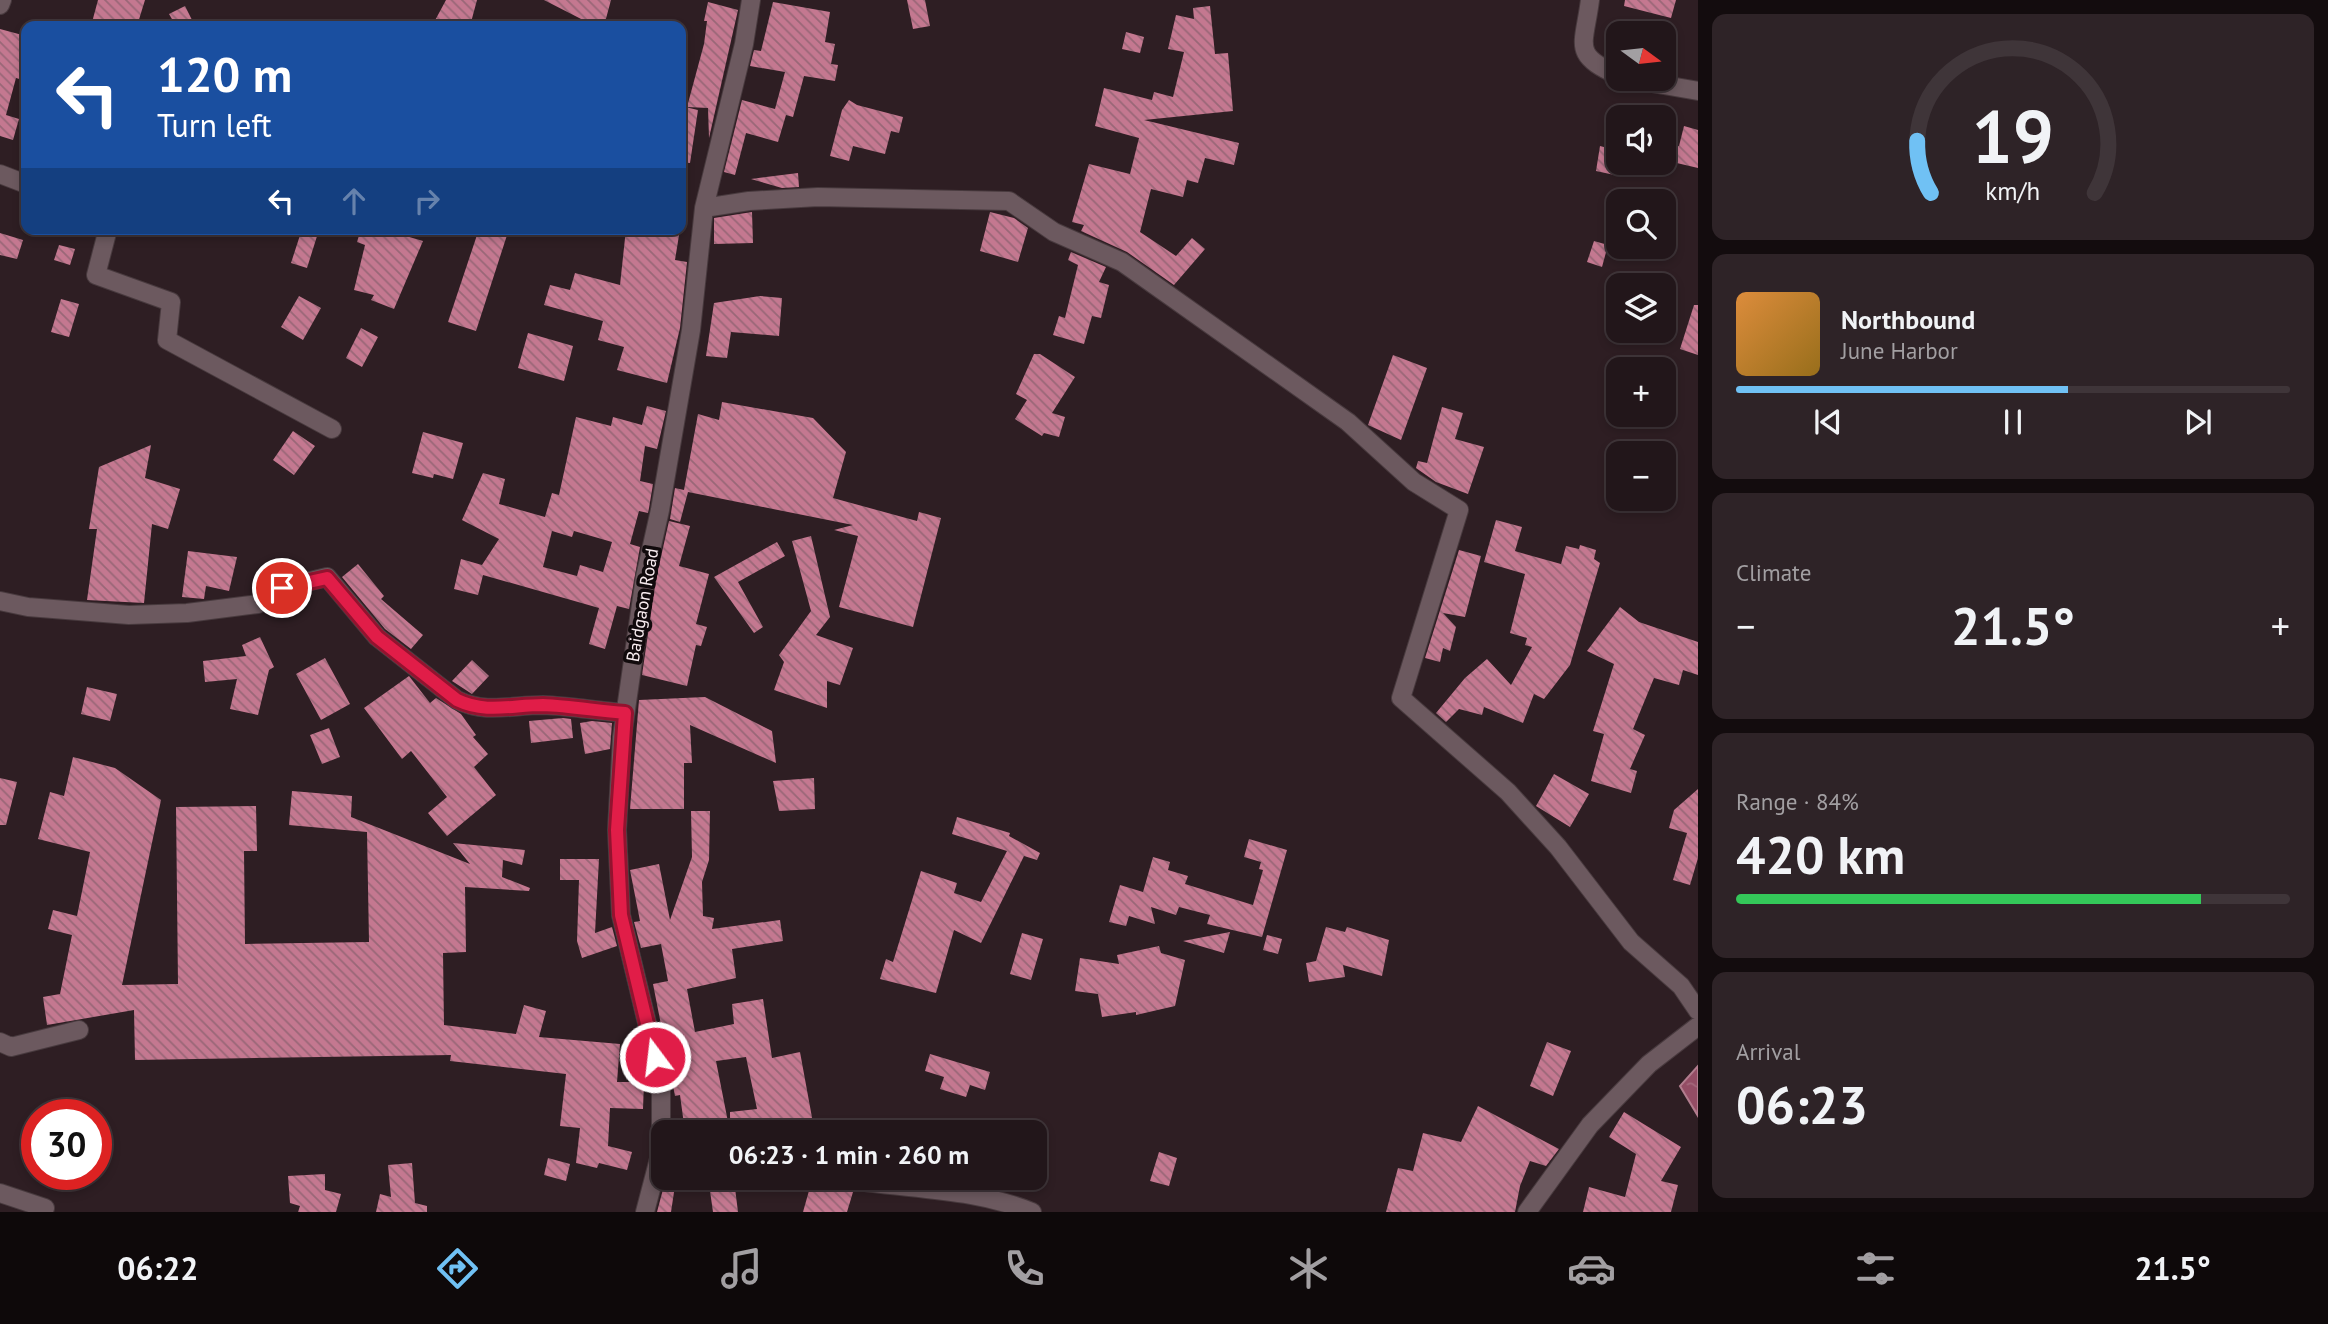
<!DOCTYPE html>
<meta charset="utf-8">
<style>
:root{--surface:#22161a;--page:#2e2327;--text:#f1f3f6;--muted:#a29fa2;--line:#3f3539;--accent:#70c1f4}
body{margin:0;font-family:"PT Sans",sans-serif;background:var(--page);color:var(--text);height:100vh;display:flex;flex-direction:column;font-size:26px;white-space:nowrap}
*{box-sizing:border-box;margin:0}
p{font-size:23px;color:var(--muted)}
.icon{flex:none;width:38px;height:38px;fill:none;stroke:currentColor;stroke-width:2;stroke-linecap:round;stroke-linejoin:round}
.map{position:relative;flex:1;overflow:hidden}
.panel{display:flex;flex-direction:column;gap:14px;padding:14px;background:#130c0e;width:630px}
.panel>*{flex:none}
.top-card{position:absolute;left:21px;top:21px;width:665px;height:214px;border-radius:14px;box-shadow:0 4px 10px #0003,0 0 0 2px var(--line);background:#1a4fa0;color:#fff;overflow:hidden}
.needle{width:46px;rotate:105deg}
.controls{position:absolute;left:1606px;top:21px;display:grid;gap:14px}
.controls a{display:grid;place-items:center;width:70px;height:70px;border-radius:14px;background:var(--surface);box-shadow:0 4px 10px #0003,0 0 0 2px var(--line);font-size:35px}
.speed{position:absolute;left:21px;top:1099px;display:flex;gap:14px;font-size:35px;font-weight:700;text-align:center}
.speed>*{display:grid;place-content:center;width:91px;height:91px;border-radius:50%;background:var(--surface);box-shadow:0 4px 10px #0003,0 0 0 2px var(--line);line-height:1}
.speed .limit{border:10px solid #d22;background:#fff;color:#111}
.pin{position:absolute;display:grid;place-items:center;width:60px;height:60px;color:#fff;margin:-30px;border:4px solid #fff;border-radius:50%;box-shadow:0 2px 7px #0007}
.me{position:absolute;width:77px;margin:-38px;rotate:345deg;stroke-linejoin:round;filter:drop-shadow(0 0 5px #0008)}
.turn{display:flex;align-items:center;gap:24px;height:147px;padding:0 21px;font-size:32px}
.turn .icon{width:91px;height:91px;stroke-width:2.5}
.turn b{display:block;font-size:49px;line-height:60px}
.lanes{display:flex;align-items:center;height:66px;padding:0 21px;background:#0003;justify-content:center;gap:35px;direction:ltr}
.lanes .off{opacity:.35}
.big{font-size:52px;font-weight:700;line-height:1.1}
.panel .widget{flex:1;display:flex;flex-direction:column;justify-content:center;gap:10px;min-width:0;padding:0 24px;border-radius:14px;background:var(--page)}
.panel .dial{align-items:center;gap:0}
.dial svg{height:182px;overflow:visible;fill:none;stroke:var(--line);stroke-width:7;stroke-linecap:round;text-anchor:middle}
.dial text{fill:var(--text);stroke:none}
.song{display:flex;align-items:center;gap:21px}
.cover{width:84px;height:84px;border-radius:10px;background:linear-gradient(135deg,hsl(30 70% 55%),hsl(40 70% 35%))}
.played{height:7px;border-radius:4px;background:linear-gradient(90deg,var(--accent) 60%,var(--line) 60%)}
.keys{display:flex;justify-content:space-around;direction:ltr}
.heat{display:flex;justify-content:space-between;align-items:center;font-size:38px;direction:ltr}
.charge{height:10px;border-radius:5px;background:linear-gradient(90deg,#34c759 84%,var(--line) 0)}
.trip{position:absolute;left:651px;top:1120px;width:396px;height:70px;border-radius:14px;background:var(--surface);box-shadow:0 4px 10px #0003,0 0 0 2px var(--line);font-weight:700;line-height:70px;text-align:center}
.tabs{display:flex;height:112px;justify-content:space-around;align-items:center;background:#0e090a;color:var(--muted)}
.tabs .icon{width:49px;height:49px}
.tabs .selected{color:var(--accent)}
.tabs b{font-size:32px;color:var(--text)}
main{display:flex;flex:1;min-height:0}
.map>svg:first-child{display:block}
.water{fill:url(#water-ripples);stroke:#b27d8e;stroke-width:2}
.building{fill:url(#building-back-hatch);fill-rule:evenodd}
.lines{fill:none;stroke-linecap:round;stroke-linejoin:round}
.street-casing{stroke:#483a3e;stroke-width:20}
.street{stroke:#6c595f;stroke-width:18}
.route-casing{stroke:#92132f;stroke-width:18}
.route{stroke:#e11d48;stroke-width:12}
.labels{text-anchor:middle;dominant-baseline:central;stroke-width:7;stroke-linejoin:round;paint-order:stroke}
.street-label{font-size:18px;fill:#f8ecef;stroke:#110a0c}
</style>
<main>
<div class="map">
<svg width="1698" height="1212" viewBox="0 0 1698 1212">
<defs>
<pattern id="water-ripples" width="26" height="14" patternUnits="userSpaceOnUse" patternTransform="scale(1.75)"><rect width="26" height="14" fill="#944d65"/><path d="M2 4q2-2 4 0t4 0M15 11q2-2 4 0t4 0" fill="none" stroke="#a4677b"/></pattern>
<pattern id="building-back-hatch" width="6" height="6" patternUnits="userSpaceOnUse" patternTransform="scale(1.75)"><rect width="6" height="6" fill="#c47890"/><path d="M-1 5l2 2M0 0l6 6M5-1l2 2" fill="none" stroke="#996777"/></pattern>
</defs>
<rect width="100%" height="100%" fill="#2e1e23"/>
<path class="water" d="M1698 1066V1116L1680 1086Z"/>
<path class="building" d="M98 0H145L137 26H91Z
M446 0H477L470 26H432Z
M544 0H611L604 26H583L585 21Z
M907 0H925L930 26 913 29Z
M1625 0H1676L1671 18 1624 6Z
M708 2 738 10 709 138 708 108 687 107 704 44 707 21H704Z
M773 2 830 12 825 42 835 44 831 64 838 65 835 81 804 76 793 117 786 115 778 142 746 133 735 175 724 172 742 100 775 109 785 72 750 66 754 50 761 51Z
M185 6 195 26H176L169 14Z
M1210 6 1215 54 1228 53 1233 111 1144 120 1239 143 1234 165 1205 158 1198 183 1187 180 1183 197 1151 189 1140 232 1176 256 1192 238 1205 249 1174 285 1127 252 1081 231 1084 225 1072 222 1089 164 1130 174 1139 138 1095 126 1104 88 1152 100 1154 92 1173 97 1184 52 1168 49 1176 15 1194 19 1193 8Z
M0 29 26 36V81L16 78 6 115 19 119 13 140 0 136Z
M1126 32 1144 37 1140 53 1122 49Z
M849 100 857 105 903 117 899 133 891 131 885 154 853 146 849 161 830 156 842 110Z
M681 106 698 110 690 163H681Z
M1684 126 1698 130V168L1664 160 1668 144 1679 146Z
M1600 146 1619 151V176L1596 171Z
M798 173 799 187 782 188 751 179Z
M752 212 753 243 714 244V218Z
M990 212 1014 218 1028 228 1018 262 980 251Z
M302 229 318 233 307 268 291 263Z
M361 229H382L423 241 394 309 371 300 374 295 354 290 365 245 357 242Z
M479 229H509L476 331 448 322Z
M626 229H680L675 260 687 262 680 328 667 383 617 370 624 347 598 340 603 321 544 305 550 285 570 290 575 273 620 285Z
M0 233 23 240 17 259 0 255Z
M1594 241 1608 245 1602 267 1587 262Z
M59 245 75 249 70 265 54 260Z
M1071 252 1106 267 1099 282 1109 285 1101 318 1092 316 1084 344 1053 335 1059 316 1065 318 1078 265 1068 260Z
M299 296 321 308 303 340 281 327Z
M760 296 782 298 779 336 731 332 727 358 706 356 714 303Z
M61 299 79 304 69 337 51 332Z
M1694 305H1698V355L1680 349Z
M361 328 378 337 362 367 346 358Z
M528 333 573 346 564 381 518 368Z
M1034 354H1040L1075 377 1052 413 1065 417 1059 437 1044 433 1042 436 1015 419 1027 400 1016 394Z
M1393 355 1427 368 1401 440 1368 425Z
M722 402 813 418 846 452 833 498 917 521 919 512 941 518 913 627 839 607 858 536 834 530 853 525 688 492 680 522 670 519 675 488 684 490 698 414 719 420Z
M647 406 666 411 657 449 645 446 640 481 653 484 649 508 648 513 639 511 630 544 640 547 629 609 617 606 605 649 589 644 599 608 483 575 478 595 454 589 461 559 482 565 499 539 462 520 483 473 505 479 499 504 545 517 552 493 559 495 576 417 611 426 613 417 642 425ZM552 531 572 537 574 531 612 542 603 572 580 565 577 576 543 567Z
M1442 407 1463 413 1455 439 1484 447 1468 494 1436 482 1416 468 1418 461 1427 463Z
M293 431 315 446 294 475 273 460Z
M423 432 463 443 453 479 434 474 433 478 412 473Z
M151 445 145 478 180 489 168 529 152 524 144 603 87 600 97 529H89L99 467Z
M1496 520 1522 527 1515 551 1518 552 1561 564 1566 546 1579 549 1580 545 1596 550 1594 559 1600 563 1570 665 1544 699 1534 694 1523 723 1484 707 1482 715 1459 709 1446 722 1436 713 1465 678 1487 659 1511 685 1532 647 1525 645 1527 638 1510 633 1525 574 1484 562Z
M669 521 690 526 679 566 709 574 696 624 707 627 701 646 696 645 687 686 642 675 656 579Z
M811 536 830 617 816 635 853 648 840 685 827 681V708L774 690 784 662 779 655 811 611 792 541Z
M777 542 785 556 738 582 763 627 754 633 714 577Z
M1459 550 1481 556 1465 617 1443 613 1456 627 1450 651 1443 648 1440 662 1425 658Z
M188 551 237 557 229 591 206 586 204 599 182 597Z
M358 564 384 596 381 599 423 635 411 649 385 629 342 577Z
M1620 607 1639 622 1698 642V675L1683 670 1679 685 1654 678 1633 729 1645 735 1630 769 1637 771 1631 793 1591 781 1604 734 1593 731 1614 664 1587 651Z
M260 637 274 667 269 670 258 715 230 709 237 679 205 682 203 661 246 656 242 645Z
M325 658 350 704 321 720 296 674Z
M472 660 489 676 472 694 452 681Z
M409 676 430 703 436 698 461 714 476 735 473 737 488 754 474 767 496 795 447 836 428 813 447 797 411 751 402 759 364 708Z
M87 687 117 694 110 721 81 714Z
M705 697 772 731 776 763 690 725 692 763H684V809H630L639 700Z
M563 718 571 719 573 738 531 743 529 721Z
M592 721 612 723 610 749 585 754 580 723Z
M329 728 340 757 322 764 310 735Z
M73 757 115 768 161 800 122 985 178 984 176 807 256 806 257 851H244L245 944 369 942 367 832 289 825 292 791 352 796 351 817 470 864 453 843 525 850 522 865 503 860 502 877 530 888 529 891 465 887 466 952 443 953 444 1025 516 1034 524 1005 546 1011 539 1037 620 1044 617 1082H644L643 1109 610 1108 608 1146 632 1152 627 1170 599 1163 597 1168 576 1163 580 1128 560 1126 566 1074 450 1061 451 1055 135 1060 134 1010 47 1025 43 997 60 994 72 935 48 929 53 910 77 916 90 852 38 839 50 792 64 796Z
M1554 774 1589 794 1570 827 1536 806Z
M0 778 17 782 6 825H0Z
M814 778 815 809 779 811 773 781Z
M1698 789V858L1690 885 1673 880 1687 833 1669 828 1674 810Z
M691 811H710L709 860 702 882 703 916 714 918 712 929 780 920 783 941 732 949 736 978 687 989 695 1032 734 1024 732 1004 763 999 772 1058 800 1052 813 1123 730 1132V1112L757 1109 746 1057 716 1061 729 1127 685 1132 680 1095 675 1096 653 984 668 981 661 944 641 948 634 922 640 921 630 870 659 864 670 920 692 857Z
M957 817 1010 833 1009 836 1040 853 1037 860 1024 856 981 943 954 930 936 993 880 979 886 959 893 962 921 871 957 883 954 893 981 902 1007 851 952 834Z
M1249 839 1287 850 1262 937 1207 924 1210 915 1179 907 1176 915 1151 907 1155 924 1129 916 1126 926 1109 922 1120 885 1143 892 1153 857 1170 862 1168 870 1188 876 1185 884 1253 905 1263 870 1259 869 1261 862 1244 857Z
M560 859H599L595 933 612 927 617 946 582 958 577 941 579 880H560Z
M1326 927 1345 932 1347 927 1389 940 1382 976 1343 965 1345 977 1309 982 1306 963 1316 961Z
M1230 932 1224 953 1183 941Z
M1022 933 1043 939 1031 980 1010 974Z
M1267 935 1282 939 1278 954 1263 950Z
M1159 946 1161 953 1185 960 1175 1006 1136 1015V1012L1102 1017 1098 994 1075 991 1080 958 1119 964 1117 955Z
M1547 1042 1571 1051 1553 1096 1530 1086Z
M930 1054 990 1072 985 1090 970 1085 966 1097 940 1089 944 1077 925 1071Z
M1478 1106 1559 1149 1546 1166 1530 1161 1520 1186 1515 1212H1386L1398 1168 1413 1171 1423 1133 1461 1142Z
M1624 1112 1681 1147 1661 1181 1678 1185 1671 1212H1583L1589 1187 1625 1197 1636 1154 1609 1137Z
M1159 1152 1177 1158 1169 1186 1150 1181Z
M548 1158 570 1164 566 1181 544 1175Z
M412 1163 415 1203 427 1206V1212H376L380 1194 391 1197 388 1165Z
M325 1174V1190L341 1194 336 1212H298L300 1206 290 1203 288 1176Z
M666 1178 676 1179 671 1212H657Z
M812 1180 853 1192 847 1212H803Z
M735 1188 738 1212H713L710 1191Z"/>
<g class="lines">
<g class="street-casing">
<path id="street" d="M1590 0C1584 47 1571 54 1619 76
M0 5 2 0
M1629 79 1698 91
M0 174 26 184
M704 208 749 201 818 197 1009 201 1054 232 1122 262 1348 422 1414 482 1459 510 1401 698 1508 792 1558 847 1631 942 1681 986 1698 1011
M108 229 96 275 171 302 167 340 332 429
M0 601 28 607 129 615 187 613 258 604 282 588 327 577 377 637 457 700C486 714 512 705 543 705 570 706 598 711 625 713
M0 1042 11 1047 79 1030
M839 1178C903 1190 971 1187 1032 1212
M0 1193 45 1208
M645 1212 661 1151V1081L621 915 617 830 622 737 645 577 660 510 691 330 704 208 744 44 751 0
M1527 1212 1590 1125 1649 1064 1698 1026"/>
</g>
<use href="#street" class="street"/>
</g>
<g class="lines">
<g class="route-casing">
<path id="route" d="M282 588 327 578 377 637 457 700C486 714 512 705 543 705 570 706 598 711 625 713L617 830 621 915 655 1057"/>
</g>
<use href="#route" class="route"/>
</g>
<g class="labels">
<g class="street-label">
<text transform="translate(642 605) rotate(-80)">Baidgaon Road</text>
</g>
</g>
</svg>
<div class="controls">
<a><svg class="needle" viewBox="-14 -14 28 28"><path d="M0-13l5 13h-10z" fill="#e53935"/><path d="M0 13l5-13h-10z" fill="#a29fa2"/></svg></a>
<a><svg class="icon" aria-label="sound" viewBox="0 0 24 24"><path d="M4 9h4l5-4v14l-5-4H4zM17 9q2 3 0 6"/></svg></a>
<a><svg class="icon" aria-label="search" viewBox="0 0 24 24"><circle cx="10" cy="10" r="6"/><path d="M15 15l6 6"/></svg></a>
<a><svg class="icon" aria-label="layers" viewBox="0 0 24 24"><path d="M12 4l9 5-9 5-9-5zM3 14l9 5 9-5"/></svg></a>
<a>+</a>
<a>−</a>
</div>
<div class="speed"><div class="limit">30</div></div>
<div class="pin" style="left:282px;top:588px;background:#d93025"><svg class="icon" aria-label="arrive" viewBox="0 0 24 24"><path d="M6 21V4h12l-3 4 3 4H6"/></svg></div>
<svg class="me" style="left:655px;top:1057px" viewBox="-20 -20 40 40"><circle r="17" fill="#e11d48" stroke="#fff" stroke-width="3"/><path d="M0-11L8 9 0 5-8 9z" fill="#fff"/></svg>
<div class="trip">06:23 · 1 min · 260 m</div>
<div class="top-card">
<div class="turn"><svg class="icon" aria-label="left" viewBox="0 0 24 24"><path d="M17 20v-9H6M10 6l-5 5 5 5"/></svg><div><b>120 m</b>Turn left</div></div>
<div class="lanes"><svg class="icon" aria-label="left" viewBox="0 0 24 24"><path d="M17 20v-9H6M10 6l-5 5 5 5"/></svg><svg class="icon off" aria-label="ahead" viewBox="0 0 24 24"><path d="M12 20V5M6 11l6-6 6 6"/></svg><svg class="icon off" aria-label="right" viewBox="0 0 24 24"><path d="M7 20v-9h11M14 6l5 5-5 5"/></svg></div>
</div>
</div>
<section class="panel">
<div class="widget dial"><svg viewBox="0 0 100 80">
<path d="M14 69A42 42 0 1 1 86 69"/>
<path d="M14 69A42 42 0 0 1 8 46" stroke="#70c1f4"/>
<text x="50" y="56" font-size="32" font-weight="700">19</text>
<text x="50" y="72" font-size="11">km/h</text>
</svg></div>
<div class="widget">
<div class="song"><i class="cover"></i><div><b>Northbound</b><p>June Harbor</p></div></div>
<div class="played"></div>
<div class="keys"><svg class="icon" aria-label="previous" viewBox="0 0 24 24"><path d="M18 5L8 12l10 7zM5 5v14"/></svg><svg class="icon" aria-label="pause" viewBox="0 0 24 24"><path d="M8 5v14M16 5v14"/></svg><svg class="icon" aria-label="next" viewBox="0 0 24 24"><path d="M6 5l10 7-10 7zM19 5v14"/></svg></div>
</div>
<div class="widget"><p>Climate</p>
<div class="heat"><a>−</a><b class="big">21.5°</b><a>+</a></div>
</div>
<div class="widget"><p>Range · 84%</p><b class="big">420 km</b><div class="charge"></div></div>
<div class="widget"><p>Arrival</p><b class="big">06:23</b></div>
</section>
</main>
<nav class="tabs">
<b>06:22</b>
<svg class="icon selected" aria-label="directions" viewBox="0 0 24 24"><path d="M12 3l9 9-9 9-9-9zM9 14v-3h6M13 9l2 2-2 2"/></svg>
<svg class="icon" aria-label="music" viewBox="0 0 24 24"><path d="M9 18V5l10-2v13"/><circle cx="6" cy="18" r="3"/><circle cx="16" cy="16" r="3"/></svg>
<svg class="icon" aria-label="phone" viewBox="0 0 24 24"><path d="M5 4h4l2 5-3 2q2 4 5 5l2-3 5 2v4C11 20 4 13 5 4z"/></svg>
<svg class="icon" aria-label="climate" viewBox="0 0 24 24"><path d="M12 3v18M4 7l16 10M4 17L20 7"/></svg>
<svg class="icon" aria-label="car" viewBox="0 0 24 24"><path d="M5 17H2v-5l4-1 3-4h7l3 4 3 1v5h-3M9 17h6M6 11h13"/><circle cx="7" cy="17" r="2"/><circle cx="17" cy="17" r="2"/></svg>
<svg class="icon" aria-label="filters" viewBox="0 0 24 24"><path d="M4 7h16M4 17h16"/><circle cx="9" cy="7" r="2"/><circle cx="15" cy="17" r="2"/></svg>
<b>21.5°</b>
</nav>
